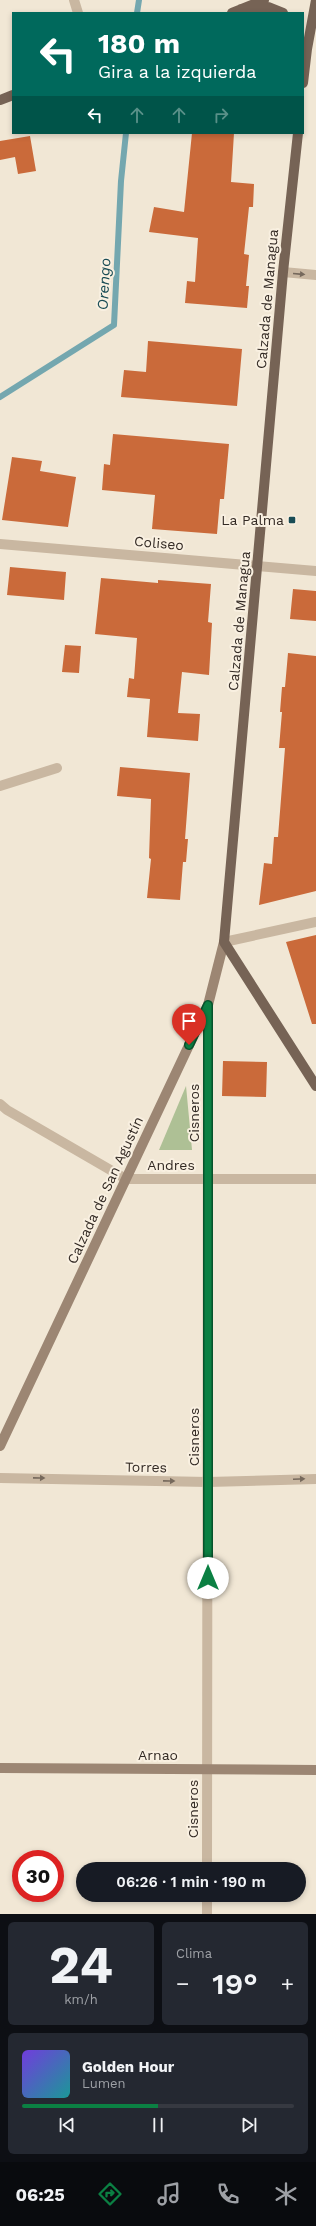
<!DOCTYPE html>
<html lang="es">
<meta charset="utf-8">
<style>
:root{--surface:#171b24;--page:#242831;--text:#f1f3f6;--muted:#9ea1a6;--line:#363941;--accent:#0b8043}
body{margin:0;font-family:"Work Sans",sans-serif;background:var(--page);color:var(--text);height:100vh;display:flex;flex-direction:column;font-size:15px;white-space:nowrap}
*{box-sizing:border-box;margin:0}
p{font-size:13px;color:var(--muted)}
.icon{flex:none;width:22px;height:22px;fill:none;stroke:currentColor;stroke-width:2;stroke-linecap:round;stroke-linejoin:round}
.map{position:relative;height:1914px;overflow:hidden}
.details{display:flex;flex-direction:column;gap:8px;padding:8px;background:#0d0f14;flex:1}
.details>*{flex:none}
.banner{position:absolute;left:12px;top:12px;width:292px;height:122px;border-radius:0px;box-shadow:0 2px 6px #0003;background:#00695c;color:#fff;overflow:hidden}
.speed{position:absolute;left:12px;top:1850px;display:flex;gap:8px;font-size:20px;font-weight:700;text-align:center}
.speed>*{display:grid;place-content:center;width:52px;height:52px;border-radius:50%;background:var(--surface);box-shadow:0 2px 6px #0003;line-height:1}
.speed .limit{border:6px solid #d22;background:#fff;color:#111}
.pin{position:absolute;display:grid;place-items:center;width:34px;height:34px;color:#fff;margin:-41px -17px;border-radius:50% 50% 50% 0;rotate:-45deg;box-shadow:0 0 4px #0007}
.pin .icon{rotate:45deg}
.me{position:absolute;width:44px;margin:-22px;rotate:0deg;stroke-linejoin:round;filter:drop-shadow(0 0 3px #0008)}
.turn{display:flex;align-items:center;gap:14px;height:84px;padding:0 20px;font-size:18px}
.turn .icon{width:52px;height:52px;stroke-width:2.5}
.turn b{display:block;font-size:28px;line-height:34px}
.lanes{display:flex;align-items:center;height:38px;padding:0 20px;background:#0003;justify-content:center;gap:20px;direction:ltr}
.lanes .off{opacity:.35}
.big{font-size:30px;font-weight:600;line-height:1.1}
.details .tile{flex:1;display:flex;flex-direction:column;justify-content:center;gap:6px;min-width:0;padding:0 14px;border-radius:6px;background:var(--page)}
.details .dial{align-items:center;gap:0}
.dial b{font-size:52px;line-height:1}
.song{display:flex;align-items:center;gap:12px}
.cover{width:48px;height:48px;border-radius:6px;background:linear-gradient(135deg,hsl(260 70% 55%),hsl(180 70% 35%))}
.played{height:4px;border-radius:2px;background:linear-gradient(90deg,var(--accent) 50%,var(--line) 50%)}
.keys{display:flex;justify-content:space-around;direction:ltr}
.heat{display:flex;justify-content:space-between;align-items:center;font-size:22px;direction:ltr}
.details .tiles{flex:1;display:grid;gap:8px;grid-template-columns:1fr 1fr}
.tile:last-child{grid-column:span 2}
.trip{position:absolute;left:76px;top:1862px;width:230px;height:40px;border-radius:20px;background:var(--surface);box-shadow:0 2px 6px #0003;font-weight:600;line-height:40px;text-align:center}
.tabs{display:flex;height:64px;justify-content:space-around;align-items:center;background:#090b0e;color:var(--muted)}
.tabs .icon{width:28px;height:28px}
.tabs .selected{color:var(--accent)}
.tabs b{font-size:18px;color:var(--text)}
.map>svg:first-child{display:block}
.green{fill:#aec095}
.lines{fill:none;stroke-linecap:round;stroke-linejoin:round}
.stream{stroke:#74a7af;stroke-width:6}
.building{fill:#ca6a3a}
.street{stroke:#c9b7a1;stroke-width:10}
.secondary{stroke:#9c8673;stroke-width:10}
.primary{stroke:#766355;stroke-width:10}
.oneway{fill:#76695c}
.route-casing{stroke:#07532c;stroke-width:10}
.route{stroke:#0b8043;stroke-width:7}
.poi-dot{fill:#194c55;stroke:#f9f0e1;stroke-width:1.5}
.labels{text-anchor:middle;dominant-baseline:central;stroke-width:4;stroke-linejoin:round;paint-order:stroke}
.street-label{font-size:14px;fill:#332a24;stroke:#f9f0e1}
.poi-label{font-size:14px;fill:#332a24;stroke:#f9f0e1;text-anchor:end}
.water-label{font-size:15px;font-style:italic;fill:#194c55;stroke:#f9f0e1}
</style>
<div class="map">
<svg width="316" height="1914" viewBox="0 0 316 1914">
<rect width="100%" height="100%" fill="#f1e7d5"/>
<path class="green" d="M186 1086 192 1150H159Z"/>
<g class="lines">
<path class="stream" d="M137 13 139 0
M0 397 114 325 121 181 126 133"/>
</g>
<path class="building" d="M192 133H234L231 182 254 184 253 207H249L244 254 249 255 246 286H249L247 308 185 303 187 281 195 282 198 238 149 232 154 207 184 212Z
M30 136 36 171 18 174 15 157 0 160V141Z
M148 341 242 349 237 406 121 397 124 370 146 372Z
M113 434 229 444 224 499H220L217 534 152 529 155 495 102 490 104 464 110 465Z
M12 457 42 461 40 471 76 477 68 527 2 520Z
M10 567 66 572 64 600 7 595Z
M101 578 158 583V580L211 584 208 622 212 623 209 675 182 672 178 713 200 714 198 741 147 737 150 699 127 697 129 678 134 679 137 638 95 634Z
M293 589 316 591V621L290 619Z
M65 645 81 646 79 673 62 672Z
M288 653 316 656V891L259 905 264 863 272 864 274 837H278L285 748H279L282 712H280L282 687H285Z
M120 767 190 773 185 839H188L186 862H183L180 900 147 898 151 859 149 858 151 799 117 796Z
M316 935V1024H312L286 942Z
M223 1061 267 1062 266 1097 222 1096Z"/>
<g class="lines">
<path class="street" d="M74 0 78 13
M283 272 316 275
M0 544 316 571
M0 786 57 768
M224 942 316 922
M0 1104 7 1110 126 1179H316
M0 1478 208 1482 316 1479
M207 1869 208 1005
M207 1914V1895"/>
<path class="secondary" d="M0 1446 208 1005 224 942
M0 1768 316 1770"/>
<path class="primary" d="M241 9 268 7 283 13
M232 13 264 0
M303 83 307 49 316 0
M0 100 13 95
M298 133 283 272 224 942 316 1086"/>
</g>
<defs><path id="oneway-solid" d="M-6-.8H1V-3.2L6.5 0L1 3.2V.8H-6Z"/></defs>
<g class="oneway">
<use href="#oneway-solid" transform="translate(299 274) rotate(5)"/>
<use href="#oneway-solid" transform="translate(39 1478) rotate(1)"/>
<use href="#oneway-solid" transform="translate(299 1479) rotate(-2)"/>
<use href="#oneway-solid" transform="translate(169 1481) rotate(1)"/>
</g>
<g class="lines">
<g class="route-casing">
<path id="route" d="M189 1045 208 1005V1578"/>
</g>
<use href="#route" class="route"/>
</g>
<rect class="poi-dot" x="288" y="516" width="8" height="8" rx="2"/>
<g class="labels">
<g class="street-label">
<text transform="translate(267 299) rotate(-85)">Calzada de Managua</text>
<text transform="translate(159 543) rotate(5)">Coliseo</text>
<text transform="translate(239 621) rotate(-85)">Calzada de Managua</text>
<text transform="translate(194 1113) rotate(-90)">Cisneros</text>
<text x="171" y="1165">Andres</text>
<text transform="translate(105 1190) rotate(-65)">Calzada de San Agustín</text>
<text transform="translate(194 1437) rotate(-90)">Cisneros</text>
<text transform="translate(146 1467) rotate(1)">Torres</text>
<text x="158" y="1755">Arnao</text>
<text transform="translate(193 1809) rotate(-90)">Cisneros</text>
</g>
<g class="poi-label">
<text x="284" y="520">La Palma</text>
</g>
<g class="water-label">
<text transform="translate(104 284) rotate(-87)">Orengo</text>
</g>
</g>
</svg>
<div class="speed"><div class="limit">30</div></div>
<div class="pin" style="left:189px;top:1045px;background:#d93025"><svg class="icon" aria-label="arrive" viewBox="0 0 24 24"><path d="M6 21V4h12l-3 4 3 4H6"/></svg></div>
<svg class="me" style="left:208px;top:1578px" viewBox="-20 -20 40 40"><circle r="19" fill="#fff"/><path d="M0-13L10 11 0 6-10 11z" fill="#0b8043"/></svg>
<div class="trip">06:26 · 1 min · 190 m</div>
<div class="banner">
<div class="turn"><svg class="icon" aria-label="left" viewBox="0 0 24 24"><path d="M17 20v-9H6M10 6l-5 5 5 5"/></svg><div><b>180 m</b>Gira a la izquierda</div></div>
<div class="lanes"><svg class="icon" aria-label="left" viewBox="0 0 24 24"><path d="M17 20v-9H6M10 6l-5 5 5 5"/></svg><svg class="icon off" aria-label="ahead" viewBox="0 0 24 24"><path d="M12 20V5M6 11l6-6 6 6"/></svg><svg class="icon off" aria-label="ahead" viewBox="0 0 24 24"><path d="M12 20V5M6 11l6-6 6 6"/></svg><svg class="icon off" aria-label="right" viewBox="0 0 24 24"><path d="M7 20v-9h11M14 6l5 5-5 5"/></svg></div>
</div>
</div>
<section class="details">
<div class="tiles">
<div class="tile dial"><b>24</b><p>km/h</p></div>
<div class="tile"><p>Clima</p>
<div class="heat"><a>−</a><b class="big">19°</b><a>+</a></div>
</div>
<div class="tile">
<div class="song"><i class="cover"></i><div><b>Golden Hour</b><p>Lumen</p></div></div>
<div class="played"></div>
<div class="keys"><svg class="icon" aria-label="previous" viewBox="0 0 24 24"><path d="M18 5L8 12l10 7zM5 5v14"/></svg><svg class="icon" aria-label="pause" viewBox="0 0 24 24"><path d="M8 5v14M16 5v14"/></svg><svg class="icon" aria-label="next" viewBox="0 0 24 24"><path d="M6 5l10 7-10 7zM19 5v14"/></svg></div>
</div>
</div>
</section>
<nav class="tabs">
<b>06:25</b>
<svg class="icon selected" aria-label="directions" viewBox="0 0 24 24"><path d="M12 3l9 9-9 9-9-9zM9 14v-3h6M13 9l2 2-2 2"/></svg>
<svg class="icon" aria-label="music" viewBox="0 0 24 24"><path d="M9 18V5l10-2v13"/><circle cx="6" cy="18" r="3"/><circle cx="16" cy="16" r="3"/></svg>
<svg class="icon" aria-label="phone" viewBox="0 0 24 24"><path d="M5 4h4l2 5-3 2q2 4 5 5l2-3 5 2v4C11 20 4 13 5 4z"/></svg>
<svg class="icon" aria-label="climate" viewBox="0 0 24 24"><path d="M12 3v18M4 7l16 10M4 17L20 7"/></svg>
</nav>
